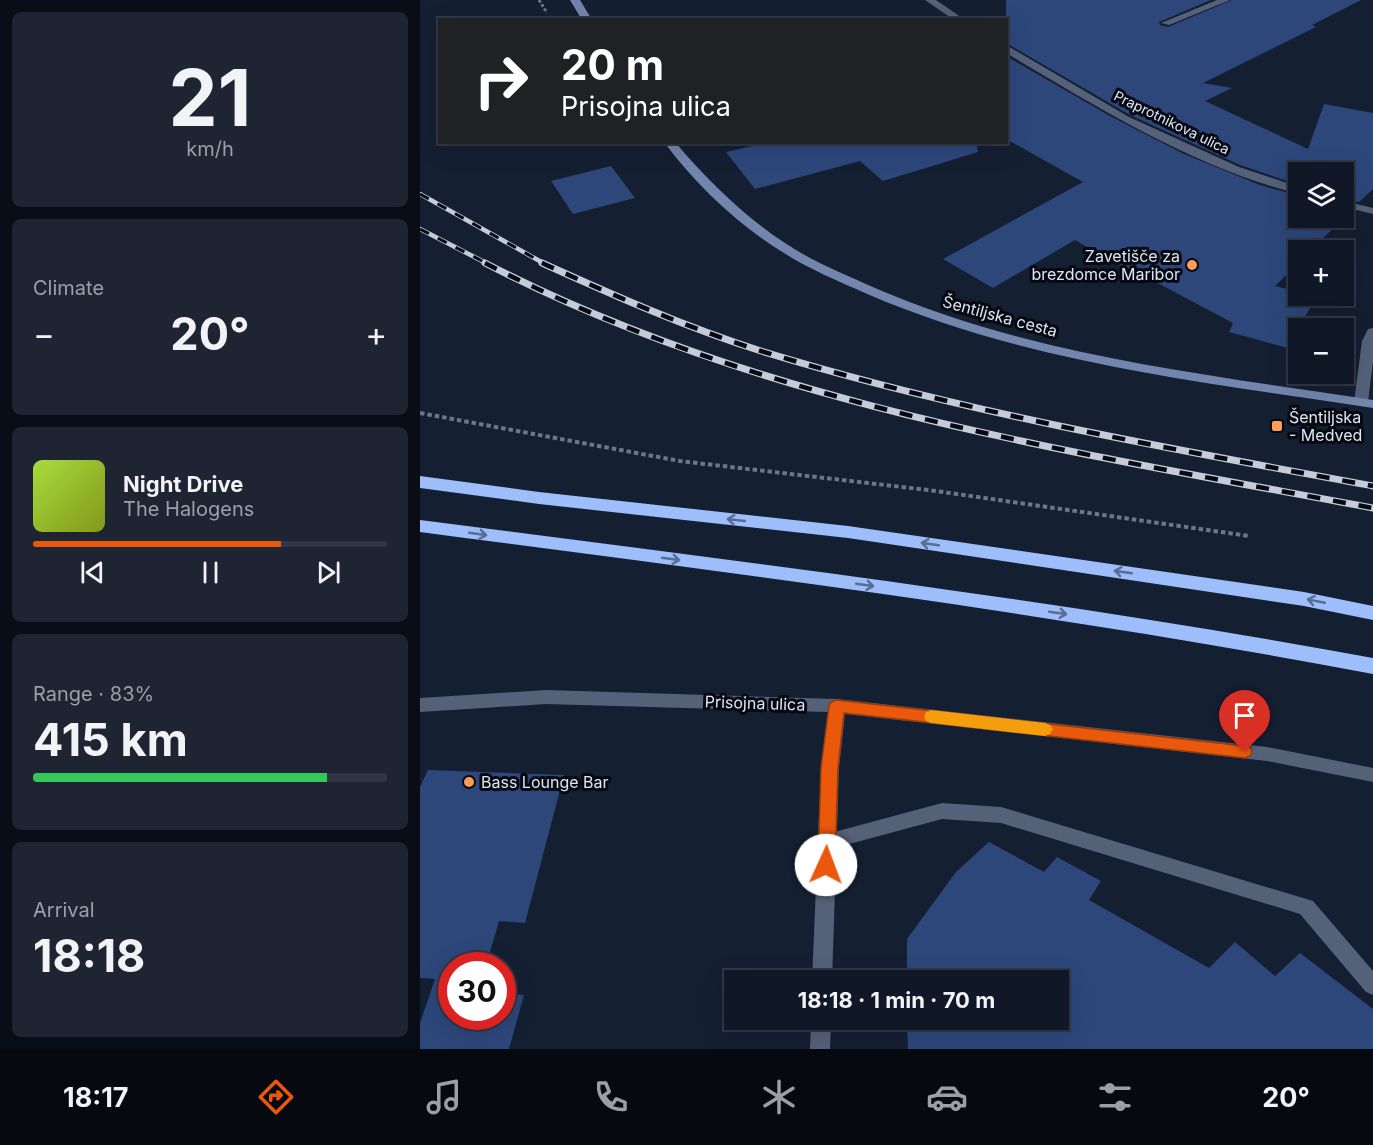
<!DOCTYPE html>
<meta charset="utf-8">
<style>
:root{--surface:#101726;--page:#1e2432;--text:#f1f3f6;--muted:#9c9fa7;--line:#303643;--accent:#ea580c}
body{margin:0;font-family:Inter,sans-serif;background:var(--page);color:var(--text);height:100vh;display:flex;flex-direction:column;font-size:22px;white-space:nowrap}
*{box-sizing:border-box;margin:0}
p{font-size:20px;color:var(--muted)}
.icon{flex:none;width:33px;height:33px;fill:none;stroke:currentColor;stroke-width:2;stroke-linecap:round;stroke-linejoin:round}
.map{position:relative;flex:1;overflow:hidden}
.details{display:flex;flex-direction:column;gap:12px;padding:12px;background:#090d15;width:420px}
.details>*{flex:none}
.hud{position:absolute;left:18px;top:18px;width:570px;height:126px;border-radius:0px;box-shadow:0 6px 24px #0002,0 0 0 2px var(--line);background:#202124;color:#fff;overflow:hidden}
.fabs{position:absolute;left:868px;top:162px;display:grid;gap:12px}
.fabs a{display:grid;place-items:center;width:66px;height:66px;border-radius:0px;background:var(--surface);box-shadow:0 6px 24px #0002,0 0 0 2px var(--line);font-size:30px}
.speed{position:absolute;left:18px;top:952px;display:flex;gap:12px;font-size:30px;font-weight:700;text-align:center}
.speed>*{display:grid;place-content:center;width:78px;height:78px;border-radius:50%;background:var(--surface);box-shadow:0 6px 24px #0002,0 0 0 2px var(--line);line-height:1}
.speed .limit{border:9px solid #d22;background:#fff;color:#111}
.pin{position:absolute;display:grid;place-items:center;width:51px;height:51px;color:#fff;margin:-62px -26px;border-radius:50% 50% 50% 0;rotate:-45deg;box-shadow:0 0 6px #0007}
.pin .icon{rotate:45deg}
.me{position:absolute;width:66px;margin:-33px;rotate:2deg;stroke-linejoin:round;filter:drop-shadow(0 0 4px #0008)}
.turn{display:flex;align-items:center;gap:21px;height:126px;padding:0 24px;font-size:27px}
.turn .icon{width:78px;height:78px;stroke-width:2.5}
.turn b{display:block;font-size:42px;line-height:51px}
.big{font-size:45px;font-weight:700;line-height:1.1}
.details .tile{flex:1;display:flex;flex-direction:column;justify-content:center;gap:9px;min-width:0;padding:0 21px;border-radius:9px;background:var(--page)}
.details .dial{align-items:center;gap:0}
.dial b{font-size:78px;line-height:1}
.song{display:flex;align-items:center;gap:18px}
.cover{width:72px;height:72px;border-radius:9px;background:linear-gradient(135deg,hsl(80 70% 55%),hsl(70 70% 35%))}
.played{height:6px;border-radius:3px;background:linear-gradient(90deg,var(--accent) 70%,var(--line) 70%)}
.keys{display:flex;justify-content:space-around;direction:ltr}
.heat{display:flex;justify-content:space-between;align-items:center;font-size:33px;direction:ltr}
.charge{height:9px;border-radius:4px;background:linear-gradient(90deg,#34c759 83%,var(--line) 0)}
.trip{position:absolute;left:304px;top:970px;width:345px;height:60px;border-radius:0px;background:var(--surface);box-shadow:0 6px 24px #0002,0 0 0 2px var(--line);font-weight:700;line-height:60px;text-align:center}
.tabs{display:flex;height:96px;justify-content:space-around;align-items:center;background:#06090f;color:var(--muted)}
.tabs .icon{width:42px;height:42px}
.tabs .selected{color:var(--accent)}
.tabs b{font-size:27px;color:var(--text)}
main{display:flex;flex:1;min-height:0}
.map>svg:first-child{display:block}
.building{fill:#2d477b}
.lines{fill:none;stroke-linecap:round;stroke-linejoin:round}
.path-far1{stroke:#6d7686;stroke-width:3;stroke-dasharray:3 2;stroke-linecap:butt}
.path{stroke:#6d7686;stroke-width:4;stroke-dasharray:4.5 3;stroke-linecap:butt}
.lane{fill:#546179;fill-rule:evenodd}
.street{fill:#546179;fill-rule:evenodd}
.secondary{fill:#7286ad;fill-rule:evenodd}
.highway{fill:#9dbdfb;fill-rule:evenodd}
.rail-far1-casing{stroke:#c4ccda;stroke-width:4.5}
.rail-casing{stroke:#c4ccda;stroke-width:7}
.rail-far1{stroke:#060911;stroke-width:3;stroke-dasharray:10;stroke-linecap:butt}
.rail{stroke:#060911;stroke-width:4.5;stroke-dasharray:13;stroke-linecap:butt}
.oneway{stroke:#596c92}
.route{fill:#ea580c;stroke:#983908;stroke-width:1.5}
.slow{fill:#f59e0b}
.poi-dot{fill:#fe9b58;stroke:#060911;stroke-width:2}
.labels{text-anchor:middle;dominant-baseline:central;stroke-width:6;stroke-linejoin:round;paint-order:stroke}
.far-street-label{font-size:14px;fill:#dee5f3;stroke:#060911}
.poi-label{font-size:16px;fill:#dee5f3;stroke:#060911;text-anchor:start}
.street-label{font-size:16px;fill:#dee5f3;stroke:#060911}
</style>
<main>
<section class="details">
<div class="tile dial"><b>21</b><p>km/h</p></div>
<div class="tile"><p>Climate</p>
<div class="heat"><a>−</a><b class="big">20°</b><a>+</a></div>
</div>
<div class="tile">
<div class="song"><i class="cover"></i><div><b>Night Drive</b><p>The Halogens</p></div></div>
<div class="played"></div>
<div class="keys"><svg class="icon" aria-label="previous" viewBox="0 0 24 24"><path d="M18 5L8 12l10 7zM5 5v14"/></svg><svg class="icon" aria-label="pause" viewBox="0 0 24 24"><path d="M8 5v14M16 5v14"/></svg><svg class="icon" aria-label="next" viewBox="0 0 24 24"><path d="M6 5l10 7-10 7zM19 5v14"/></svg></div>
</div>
<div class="tile"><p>Range · 83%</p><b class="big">415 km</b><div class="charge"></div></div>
<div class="tile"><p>Arrival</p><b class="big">18:18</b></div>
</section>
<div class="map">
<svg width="953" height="1049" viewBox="0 0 953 1049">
<rect width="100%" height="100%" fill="#151f32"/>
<path class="building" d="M586 0H791L739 22 740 25 748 27 812 0H941L892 25 896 27 783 83 812 88 785 101 888 149 904 104 953 113V189L939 202 924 199V172H879V185L820 165 710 115 586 43Z
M586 56 690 116 764 154 840 185 879 196V218H924V209L931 211 891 250H879V263L855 286 879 292V296L896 297 879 328V351L809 332 813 323 713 270 711 272 655 240 573 288 523 259 663 182 586 139Z
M350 142H556L558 152 463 181 440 161 335 189 306 152Z
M191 166 215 198 153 214 131 181Z
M8 770 144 775 105 923 79 921 66 966H32V1017H82V993L104 995 89 1049H0V1023L15 979 0 978V787Z
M569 842 624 872 637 857 681 881 669 900 789 968 815 942 855 976 880 953 953 1009V1049H488L487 1020H639V981H487V939L536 872Z"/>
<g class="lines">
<path class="path-far1" d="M119 0 127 13"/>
<path class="path" d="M0 413 260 461 516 491 829 536"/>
<path class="lane" d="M522 803 581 807 893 901 953 971V995L946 992 880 914 581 823 522 819 407 850 401 848 398 842 401 836 407 834Z"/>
<path class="street" d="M505 0H516L545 20H534Z
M797 0H810L749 25 741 23Z
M586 45 709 117 819 167 879 187V194C775 168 677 107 586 53Z
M924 201 953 208V214L924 207Z
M953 328V361L948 402 941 406 934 402 942 341 948 329Z
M126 690 417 699 847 747 953 768V782L847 761 425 714 419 768 412 981H392L401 768 408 712 126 704 0 712V698Z
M391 1020H411L410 1049H390Z"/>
<path class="secondary" d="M150 0H160L172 20H162Z
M244 142H255C287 180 324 216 365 243 393 262 424 274 455 288 612 356 785 374 953 400V408C782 382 606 363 445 293 418 281 389 269 364 253 318 225 276 185 244 142Z"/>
<path class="highway" d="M0 476 119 492 428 526 884 592 953 606V620L884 606 428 538 119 504 0 488Z
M0 520C319 561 637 600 953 658V674C637 614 319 574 0 532Z"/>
<g class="rail-far1-casing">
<path id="rail-far1" d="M0 194 125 264
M0 229 68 264"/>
</g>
<g class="rail-casing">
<path id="rail" d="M65 263C339 405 653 452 953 508
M122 263C193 295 265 327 341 351 541 412 747 448 953 486"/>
</g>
<use href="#rail-far1" class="rail-far1"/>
<use href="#rail" class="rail"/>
</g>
<defs><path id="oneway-shaft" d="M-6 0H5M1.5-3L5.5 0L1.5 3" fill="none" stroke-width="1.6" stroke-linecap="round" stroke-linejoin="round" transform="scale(1.5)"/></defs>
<g class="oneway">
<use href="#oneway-shaft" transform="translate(316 520) rotate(-174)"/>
<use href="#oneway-shaft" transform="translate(58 534) rotate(8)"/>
<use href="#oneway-shaft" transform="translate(510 544) rotate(-172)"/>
<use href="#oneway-shaft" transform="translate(251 559) rotate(8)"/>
<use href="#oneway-shaft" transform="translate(703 572) rotate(-172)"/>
<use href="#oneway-shaft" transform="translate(445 585) rotate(8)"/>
<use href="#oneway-shaft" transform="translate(896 601) rotate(-169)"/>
<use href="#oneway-shaft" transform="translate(638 613) rotate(8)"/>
</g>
<path class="route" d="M417 700 825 746 830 747 832 752 830 756 825 758 424 713 418 768 415 865 412 870 406 872 400 870 398 865 401 768 409 706 411 702Z"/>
<path class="slow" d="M511 710 625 723 630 725 633 729 630 734 625 736 511 723 506 721 504 717 506 712Z"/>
<g class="poi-dot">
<circle cx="772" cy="265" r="6"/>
<rect x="851" y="420" width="12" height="12" rx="3"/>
<circle cx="49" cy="782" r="6"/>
</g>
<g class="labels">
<g class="far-street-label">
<text transform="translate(752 122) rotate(26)">Praprotnikova ulica</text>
</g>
<g class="poi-label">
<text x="760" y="256" text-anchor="end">Zavetišče za<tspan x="760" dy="18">brezdomce Maribor</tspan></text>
<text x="869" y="417">Šentiljska<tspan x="869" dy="18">- Medved</tspan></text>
<text x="61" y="782">Bass Lounge Bar</text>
</g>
<g class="street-label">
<text transform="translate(580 316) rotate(15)">Šentiljska cesta</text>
<text transform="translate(335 703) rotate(2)">Prisojna ulica</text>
</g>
</g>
</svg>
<div class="fabs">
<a><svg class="icon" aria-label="layers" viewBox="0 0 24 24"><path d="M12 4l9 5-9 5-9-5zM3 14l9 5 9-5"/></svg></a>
<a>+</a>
<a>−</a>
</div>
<div class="speed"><div class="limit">30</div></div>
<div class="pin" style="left:825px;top:752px;background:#d93025"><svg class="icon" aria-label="arrive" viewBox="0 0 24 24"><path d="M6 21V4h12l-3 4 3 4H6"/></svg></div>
<svg class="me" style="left:406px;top:865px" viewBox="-20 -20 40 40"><circle r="19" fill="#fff"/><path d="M0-13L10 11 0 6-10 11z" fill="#ea580c"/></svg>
<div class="trip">18:18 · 1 min · 70 m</div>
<div class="hud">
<div class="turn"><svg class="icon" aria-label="right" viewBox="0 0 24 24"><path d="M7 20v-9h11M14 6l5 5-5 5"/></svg><div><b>20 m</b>Prisojna ulica</div></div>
</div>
</div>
</main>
<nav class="tabs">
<b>18:17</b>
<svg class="icon selected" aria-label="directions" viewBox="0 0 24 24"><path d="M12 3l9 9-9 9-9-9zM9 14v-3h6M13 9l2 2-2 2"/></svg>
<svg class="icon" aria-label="music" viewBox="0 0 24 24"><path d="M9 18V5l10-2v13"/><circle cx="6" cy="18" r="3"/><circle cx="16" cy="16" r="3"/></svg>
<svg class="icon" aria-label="phone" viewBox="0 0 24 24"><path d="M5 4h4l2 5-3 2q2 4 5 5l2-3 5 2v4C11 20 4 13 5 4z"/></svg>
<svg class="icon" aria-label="climate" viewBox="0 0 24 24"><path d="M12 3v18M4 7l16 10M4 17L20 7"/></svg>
<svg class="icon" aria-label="car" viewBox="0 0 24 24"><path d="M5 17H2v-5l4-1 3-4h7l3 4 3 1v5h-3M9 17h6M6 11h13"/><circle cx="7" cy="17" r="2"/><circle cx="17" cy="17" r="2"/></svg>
<svg class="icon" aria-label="filters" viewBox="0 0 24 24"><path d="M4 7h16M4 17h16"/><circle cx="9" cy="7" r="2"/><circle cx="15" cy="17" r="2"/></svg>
<b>20°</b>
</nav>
